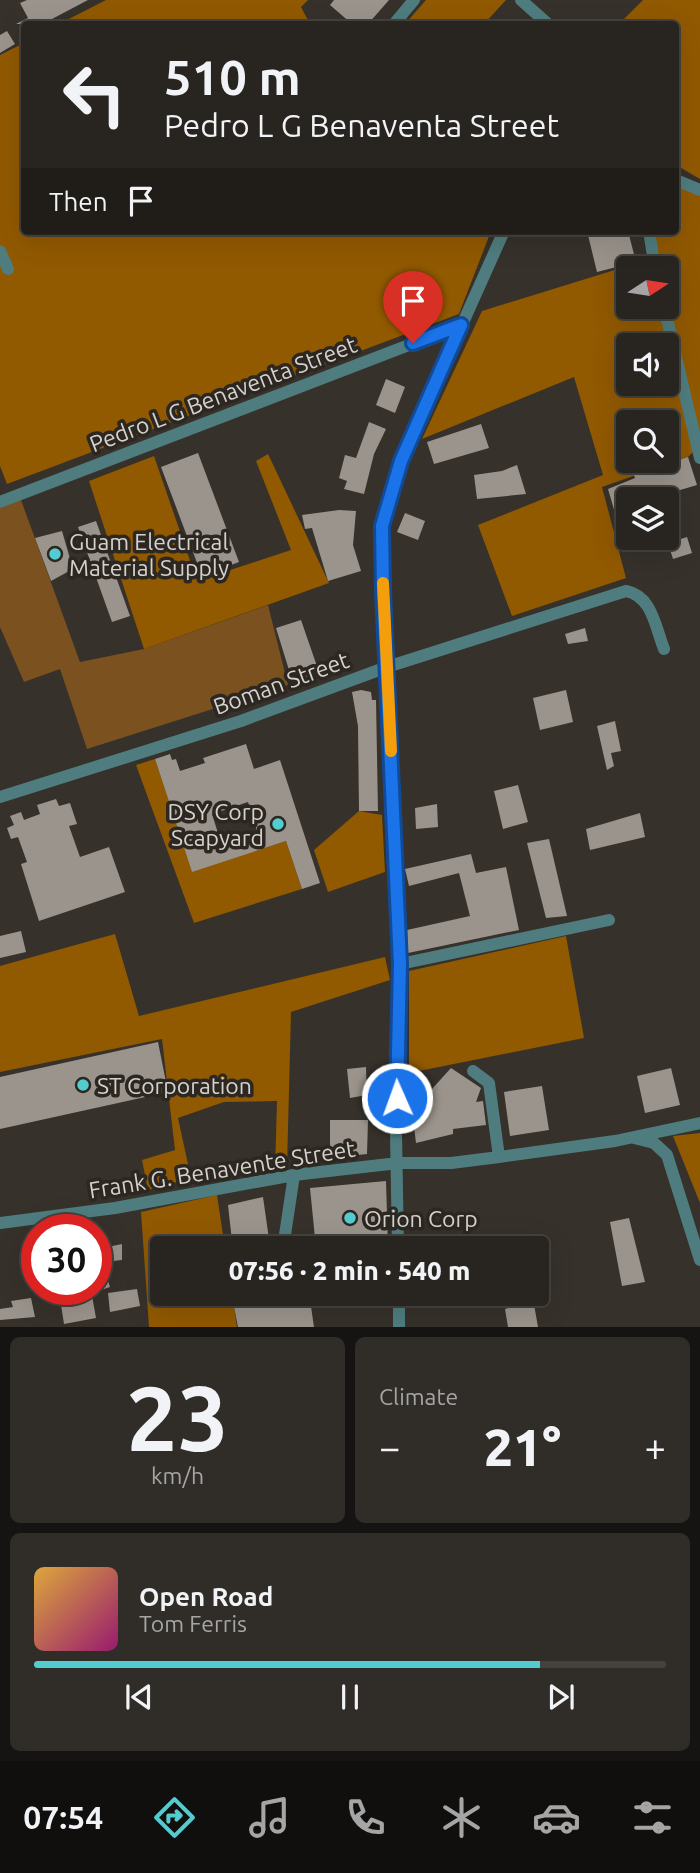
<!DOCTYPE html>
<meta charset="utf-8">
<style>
:root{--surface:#282520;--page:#302d29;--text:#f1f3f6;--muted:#a5a5a5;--line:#44423e;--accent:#52ccd0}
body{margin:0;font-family:Ubuntu,sans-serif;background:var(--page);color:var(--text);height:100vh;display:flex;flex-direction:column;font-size:26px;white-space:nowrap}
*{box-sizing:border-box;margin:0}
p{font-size:23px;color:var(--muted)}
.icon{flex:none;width:38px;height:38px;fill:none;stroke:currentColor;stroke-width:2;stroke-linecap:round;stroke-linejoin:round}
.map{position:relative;height:1327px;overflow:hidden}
.side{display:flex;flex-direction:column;gap:10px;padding:10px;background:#161412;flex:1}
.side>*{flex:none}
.top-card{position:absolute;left:21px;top:21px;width:658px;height:214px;border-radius:7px;box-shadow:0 7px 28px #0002,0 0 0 2px var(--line);background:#282520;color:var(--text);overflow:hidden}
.needle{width:46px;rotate:78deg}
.fabs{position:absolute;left:616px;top:256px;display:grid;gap:14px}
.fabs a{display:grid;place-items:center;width:63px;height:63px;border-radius:7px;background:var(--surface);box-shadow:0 7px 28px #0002,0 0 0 2px var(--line);font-size:35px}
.speed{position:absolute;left:21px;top:1214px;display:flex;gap:14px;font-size:35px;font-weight:700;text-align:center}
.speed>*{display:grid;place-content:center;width:91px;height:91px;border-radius:50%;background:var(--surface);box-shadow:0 7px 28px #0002,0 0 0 2px var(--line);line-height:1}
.speed .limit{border:10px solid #d22;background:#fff;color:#111}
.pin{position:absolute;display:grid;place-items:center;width:60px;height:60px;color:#fff;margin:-72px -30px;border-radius:50% 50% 50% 0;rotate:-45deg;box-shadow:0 0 7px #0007}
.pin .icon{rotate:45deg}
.me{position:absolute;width:77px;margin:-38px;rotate:358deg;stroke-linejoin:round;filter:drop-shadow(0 0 5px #0008)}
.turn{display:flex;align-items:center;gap:24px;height:147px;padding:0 28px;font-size:32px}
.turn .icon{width:91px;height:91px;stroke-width:2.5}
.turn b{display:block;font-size:49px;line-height:60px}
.then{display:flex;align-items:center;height:66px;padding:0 28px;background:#0003;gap:14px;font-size:26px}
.big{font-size:52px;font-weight:800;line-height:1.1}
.side .tile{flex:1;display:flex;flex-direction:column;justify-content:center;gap:10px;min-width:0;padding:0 24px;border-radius:10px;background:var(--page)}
.side .dial{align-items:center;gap:0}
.dial b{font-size:91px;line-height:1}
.song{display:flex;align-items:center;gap:21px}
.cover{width:84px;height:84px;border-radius:10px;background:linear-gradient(135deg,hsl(40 70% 55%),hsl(320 70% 35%))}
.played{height:7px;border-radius:4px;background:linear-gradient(90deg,var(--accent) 80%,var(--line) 80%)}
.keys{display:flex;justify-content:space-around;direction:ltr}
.heat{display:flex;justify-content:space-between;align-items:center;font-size:38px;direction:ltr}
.side .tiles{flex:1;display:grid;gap:10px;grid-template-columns:1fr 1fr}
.tile:last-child{grid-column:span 2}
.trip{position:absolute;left:150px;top:1236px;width:399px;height:70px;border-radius:7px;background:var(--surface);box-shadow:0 7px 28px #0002,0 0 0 2px var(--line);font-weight:800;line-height:70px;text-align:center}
.tab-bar{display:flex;height:112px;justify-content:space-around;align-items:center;background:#100f0d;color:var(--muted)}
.tab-bar .icon{width:49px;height:49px}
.tab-bar .active{color:var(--accent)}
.tab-bar b{font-size:32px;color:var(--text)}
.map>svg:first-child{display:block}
.green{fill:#7a511f}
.forest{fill:#915900;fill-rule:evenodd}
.building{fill:#9b948c;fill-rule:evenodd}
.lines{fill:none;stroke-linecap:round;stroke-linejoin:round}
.minor{stroke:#4f7d7f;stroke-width:12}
.route-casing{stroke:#114b97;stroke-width:18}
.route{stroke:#1a73e8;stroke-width:12}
.slow{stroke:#f59e0b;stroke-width:12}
.poi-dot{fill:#52ccd0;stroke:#2c2721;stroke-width:2.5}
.labels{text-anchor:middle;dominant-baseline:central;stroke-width:7;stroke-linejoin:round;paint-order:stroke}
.street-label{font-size:23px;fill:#d5d1cd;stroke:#2c2721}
.poi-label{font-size:23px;fill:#d5d1cd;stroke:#2c2721;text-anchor:start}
</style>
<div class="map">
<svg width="700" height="1327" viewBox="0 0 700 1327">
<rect width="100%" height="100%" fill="#36312a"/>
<path class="green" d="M21 500 80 662 144 649 268 605 288 685 87 749 60 669 24 682 0 627V508Z"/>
<path class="forest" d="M106 0H308L301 7 310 24H59Z
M426 0H506L484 24H405Z
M643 0H700V179L676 165V24H619Z
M24 43V231H491L459 314 7 484 0 466V55Z
M676 182 700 190V439L667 304V268H660L654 231H676Z
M647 260 649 268H628V306H658L695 450 688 457 602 487 626 578 512 616 478 525 603 475 574 377 422 439 482 311ZM628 345H667V383H628ZM628 422H667V460H628Z
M268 454 329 583 144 649 89 481 154 456 197 581 291 550 256 461Z
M155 759 192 871 286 841 302 889 194 923 136 765Z
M359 811 382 815 385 872 328 892 314 850Z
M115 934 139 1016 385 957 390 980 291 1012 287 1168 275 1171 277 1101 224 1102 178 1118 191 1178 148 1190 142 1160 175 1150 162 1039 0 1072V966Z
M566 936 584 1038 409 1073V971Z
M700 1133V1203L673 1136Z
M217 1195 225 1248H163V1293H232L237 1327H149L141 1212Z"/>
<path class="building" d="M27 0H88L52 19 55 24H16L28 18 20 3Z
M334 0H389L368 24H352L330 5Z
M7 31 15 44 0 53V35Z
M587 231H628L636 262 597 272Z
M386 379 405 387 395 413 376 405Z
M369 422 386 429 374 454 364 494 344 489 347 481 339 478 345 455 356 458Z
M481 424 489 448 434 464 427 442Z
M198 453 239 562 202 576 161 467Z
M688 457 697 485 650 499H628V508L615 513 608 489 635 478 634 475Z
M517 465 526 494 477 499 474 475 502 471Z
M339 510 356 511 353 545 361 571 328 581 312 528 305 529 302 515Z
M405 513 425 521 418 540 397 532Z
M96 521 130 616 112 622 78 527Z
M62 531 73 569 51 581 35 538Z
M687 537 692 553 673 559 668 543Z
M301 620 320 675 293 683 276 628Z
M585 628 588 641 568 644 565 634Z
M361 690 371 692 372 700H376L378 811H359L358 726 352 692Z
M566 690 573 722 540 730 533 698Z
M615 721 621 751 611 753 614 766 607 770 597 726Z
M246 744 254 769 280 760 320 883 302 889 286 841 192 872 155 759 170 754 172 760 176 759 180 771 205 763 203 758ZM248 802 258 834 222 846 212 814Z
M518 785 528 822 503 829 494 791Z
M56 799 59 806 70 803 77 824 69 826 80 857 109 847 125 892 39 921 21 864 27 862 18 837 11 839 7 828 14 825 10 816 21 812 24 820 40 814 37 805Z
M437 804 438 827 416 829 415 808Z
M640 813 645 837 590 850 586 829Z
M549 839 567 916 546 918 527 843Z
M471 854 476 873 506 867 519 930 408 953 407 930 470 916 459 873 409 886 405 869Z
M21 931 26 952 0 958V936Z
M158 1042 168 1092 0 1129V1077Z
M366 1067 367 1095 350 1098 347 1069Z
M451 1068 481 1088 476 1102 483 1101 486 1125 453 1129V1134L416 1143 412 1111Z
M671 1068 680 1105 645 1113 637 1076Z
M542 1086 549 1130 510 1136 504 1092Z
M330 1120H368L367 1154 330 1158Z
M386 1181 388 1248H316L310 1188Z
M263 1197 269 1239 232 1241 228 1205Z
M629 1218 645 1282 622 1286 610 1222Z
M424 1234 448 1236V1248H424Z
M122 1244V1260L104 1262 103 1248Z
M105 1272 110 1287 98 1291 96 1274Z
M137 1289 140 1306 110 1312 108 1293Z
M71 1290H91L96 1318 64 1324 59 1292Z
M309 1293 314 1327H238L233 1302Z
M516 1293H532L538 1327H508L505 1309 518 1305Z
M31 1298 35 1317 0 1320V1309L13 1307 11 1301Z"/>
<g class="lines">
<path class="minor" d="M521 0 548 24
M394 24 414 0
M676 180 700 190
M649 231 655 268
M0 251 8 269
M664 306 700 458
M0 502 461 325
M0 797 241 721 387 667 626 591C652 596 655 626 664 649
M400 964 609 920
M473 1071 489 1083 499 1157
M634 1138 654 1143 667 1155 700 1260
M0 1223 115 1208 294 1175 398 1163H451L499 1157 615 1141 700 1123
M283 1248 294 1175
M398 1248 395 1076 400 964 382 525 401 461 504 231
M399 1293V1327"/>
</g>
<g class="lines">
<g class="route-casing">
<path id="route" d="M397 1098 400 964 383 592 382 526 401 461 461 325 413 343"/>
</g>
<use href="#route" class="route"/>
<path class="slow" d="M383 583 391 751"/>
</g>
<g class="poi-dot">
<circle cx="55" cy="554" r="7"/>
<circle cx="278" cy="824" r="7"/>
<circle cx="83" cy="1085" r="7"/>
<circle cx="350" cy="1218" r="7"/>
</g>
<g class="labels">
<g class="street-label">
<text transform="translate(223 394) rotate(-21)">Pedro L G Benaventa Street</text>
<text transform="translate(281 683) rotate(-20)">Boman Street</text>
<text transform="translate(222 1169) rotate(-9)">Frank G. Benavente Street</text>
</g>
<g class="poi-label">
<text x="69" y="541">Guam Electrical<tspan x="69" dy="26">Material Supply</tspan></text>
<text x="264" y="811" text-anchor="end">DSY Corp<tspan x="264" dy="26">Scapyard</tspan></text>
<text x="97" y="1085">ST Corporation</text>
<text x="364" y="1218">Orion Corp</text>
</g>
</g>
</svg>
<div class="fabs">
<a><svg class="needle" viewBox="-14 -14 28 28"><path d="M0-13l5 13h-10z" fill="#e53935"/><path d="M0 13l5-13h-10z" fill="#a5a5a5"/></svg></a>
<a><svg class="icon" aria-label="sound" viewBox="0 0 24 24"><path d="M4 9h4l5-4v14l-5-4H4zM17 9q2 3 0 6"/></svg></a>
<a><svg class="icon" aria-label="search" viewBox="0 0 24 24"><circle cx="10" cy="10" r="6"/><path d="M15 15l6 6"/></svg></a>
<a><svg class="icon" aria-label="layers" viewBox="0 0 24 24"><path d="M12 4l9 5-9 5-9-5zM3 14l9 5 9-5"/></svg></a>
</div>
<div class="speed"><div class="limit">30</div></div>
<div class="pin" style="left:413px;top:343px;background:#d93025"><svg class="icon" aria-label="arrive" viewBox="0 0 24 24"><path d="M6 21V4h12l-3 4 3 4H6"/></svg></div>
<svg class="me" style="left:397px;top:1098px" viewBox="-20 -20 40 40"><circle r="17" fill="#1a73e8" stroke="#fff" stroke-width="3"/><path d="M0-11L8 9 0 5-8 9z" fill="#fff"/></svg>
<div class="trip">07:56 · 2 min · 540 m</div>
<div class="top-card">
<div class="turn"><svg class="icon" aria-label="left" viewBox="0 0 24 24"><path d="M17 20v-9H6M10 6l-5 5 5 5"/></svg><div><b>510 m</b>Pedro L G Benaventa Street</div></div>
<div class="then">Then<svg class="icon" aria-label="arrive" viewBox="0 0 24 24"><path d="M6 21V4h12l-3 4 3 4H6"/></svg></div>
</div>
</div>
<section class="side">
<div class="tiles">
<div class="tile dial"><b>23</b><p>km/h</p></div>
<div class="tile"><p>Climate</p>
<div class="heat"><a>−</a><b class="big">21°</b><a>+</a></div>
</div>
<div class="tile">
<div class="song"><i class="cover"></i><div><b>Open Road</b><p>Tom Ferris</p></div></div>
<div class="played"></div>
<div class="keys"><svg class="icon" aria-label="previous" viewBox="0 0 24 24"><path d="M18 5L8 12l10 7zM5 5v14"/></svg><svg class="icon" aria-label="pause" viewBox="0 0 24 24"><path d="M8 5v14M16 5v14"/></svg><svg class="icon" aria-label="next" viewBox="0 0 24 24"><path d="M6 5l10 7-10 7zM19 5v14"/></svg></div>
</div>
</div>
</section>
<nav class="tab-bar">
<b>07:54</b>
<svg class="icon active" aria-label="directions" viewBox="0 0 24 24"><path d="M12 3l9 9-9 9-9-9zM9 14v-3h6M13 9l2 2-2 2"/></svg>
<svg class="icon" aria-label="music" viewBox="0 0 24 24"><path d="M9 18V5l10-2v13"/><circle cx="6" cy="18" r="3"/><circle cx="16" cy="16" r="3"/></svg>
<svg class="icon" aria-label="phone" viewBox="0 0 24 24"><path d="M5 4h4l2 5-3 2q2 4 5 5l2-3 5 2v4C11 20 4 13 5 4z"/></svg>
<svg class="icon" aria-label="climate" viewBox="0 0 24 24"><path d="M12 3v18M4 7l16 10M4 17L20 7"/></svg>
<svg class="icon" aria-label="car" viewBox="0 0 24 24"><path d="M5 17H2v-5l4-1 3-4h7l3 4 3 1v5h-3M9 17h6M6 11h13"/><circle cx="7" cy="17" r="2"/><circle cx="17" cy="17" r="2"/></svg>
<svg class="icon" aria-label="filters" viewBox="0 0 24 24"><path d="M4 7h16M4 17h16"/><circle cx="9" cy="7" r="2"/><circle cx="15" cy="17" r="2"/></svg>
</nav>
